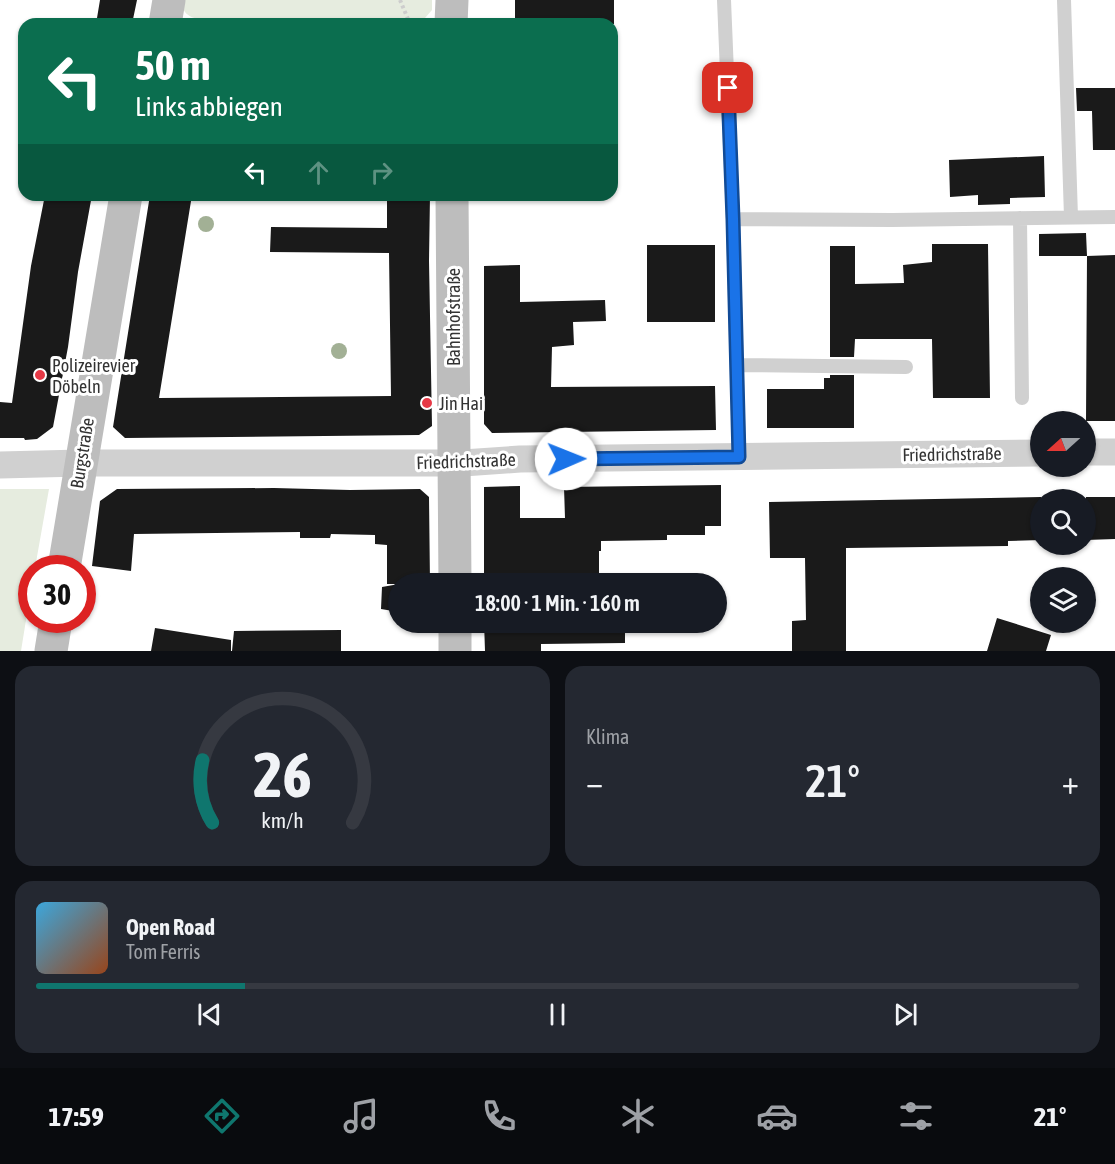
<!DOCTYPE html>
<html lang="de">
<meta charset="utf-8">
<style>
:root{--surface:#171b24;--page:#242831;--text:#f1f3f6;--muted:#9ea1a6;--line:#363941;--accent:#0f766e}
body{margin:0;font-family:"Asap Condensed",sans-serif;background:var(--page);color:var(--text);height:100vh;display:flex;flex-direction:column;font-size:22px;white-space:nowrap}
*{box-sizing:border-box;margin:0}
p{font-size:20px;color:var(--muted)}
.icon{flex:none;width:33px;height:33px;fill:none;stroke:currentColor;stroke-width:2;stroke-linecap:round;stroke-linejoin:round}
.map{position:relative;height:651px;overflow:hidden}
.details{display:flex;flex-direction:column;gap:15px;padding:15px;background:#0d0f14;flex:1}
.details>*{flex:none}
.top-card{position:absolute;left:18px;top:18px;width:600px;height:183px;border-radius:18px;box-shadow:0 2px 4px #0004;background:#0b6e4f;color:#fff;overflow:hidden}
.needle{width:39px;rotate:249deg}
.tools{position:absolute;left:1030px;top:411px;display:grid;gap:12px}
.tools a{display:grid;place-items:center;width:66px;height:66px;border-radius:50%;background:var(--surface);box-shadow:0 2px 4px #0004;font-size:30px}
.speed{position:absolute;left:18px;top:555px;display:flex;gap:12px;font-size:30px;font-weight:700;text-align:center}
.speed>*{display:grid;place-content:center;width:78px;height:78px;border-radius:50%;background:var(--surface);box-shadow:0 2px 4px #0004;line-height:1}
.speed .limit{border:9px solid #d22;background:#fff;color:#111}
.pin{position:absolute;display:grid;place-items:center;width:51px;height:51px;color:#fff;margin:-26px;border-radius:12px;box-shadow:0 3px 9px #0006}
.me{position:absolute;width:66px;margin:-33px;rotate:89deg;stroke-linejoin:round;filter:drop-shadow(0 0 4px #0008)}
.turn{display:flex;align-items:center;gap:21px;height:126px;padding:0 18px;font-size:27px}
.turn .icon{width:78px;height:78px;stroke-width:2.5}
.turn b{display:block;font-size:42px;line-height:51px}
.lanes{display:flex;align-items:center;height:57px;padding:0 18px;background:#0003;justify-content:center;gap:30px;direction:ltr}
.lanes .off{opacity:.35}
.big{font-size:45px;font-weight:600;line-height:1.1}
.details .card{flex:1;display:flex;flex-direction:column;justify-content:center;gap:9px;min-width:0;padding:0 21px;border-radius:18px;background:var(--page)}
.details .dial{align-items:center;gap:0}
.dial svg{height:156px;overflow:visible;fill:none;stroke:var(--line);stroke-width:7;stroke-linecap:round;text-anchor:middle}
.dial text{fill:var(--text);stroke:none}
.song{display:flex;align-items:center;gap:18px}
.cover{width:72px;height:72px;border-radius:9px;background:linear-gradient(135deg,hsl(200 70% 55%),hsl(20 70% 35%))}
.played{height:6px;border-radius:3px;background:linear-gradient(90deg,var(--accent) 20%,var(--line) 20%)}
.keys{display:flex;justify-content:space-around;direction:ltr}
.heat{display:flex;justify-content:space-between;align-items:center;font-size:33px;direction:ltr}
.details .tiles{flex:1;display:grid;gap:15px;grid-template-columns:1fr 1fr}
.card:last-child{grid-column:span 2}
.trip{position:absolute;left:388px;top:573px;width:339px;height:60px;border-radius:30px;background:var(--surface);box-shadow:0 2px 4px #0004;font-weight:600;line-height:60px;text-align:center}
.dock{display:flex;height:96px;justify-content:space-around;align-items:center;background:#090b0e;color:var(--muted)}
.dock .icon{width:42px;height:42px}
.dock .selected{color:var(--accent)}
.dock b{font-size:27px;color:var(--text)}
.map>svg:first-child{display:block}
.green{fill:#e6ecdf}
.building{fill:#1a1a1a}
.lines{fill:none;stroke-linecap:round;stroke-linejoin:round}
.path{stroke:#cdcdcd;stroke-width:4;stroke-dasharray:3 3;stroke-linecap:butt}
.lane{stroke:#d0d0d0;stroke-width:14}
.street{stroke:#d0d0d0;stroke-width:27}
.secondary{stroke:#bdbdbd;stroke-width:33}
.tree{fill:#a2b095}
.route-casing{stroke:#114b97;stroke-width:15}
.route{stroke:#1a73e8;stroke-width:10}
.poi-dot{fill:#e63946;stroke:#fff;stroke-width:2}
.labels{text-anchor:middle;dominant-baseline:central;stroke-width:6;stroke-linejoin:round;paint-order:stroke}
.street-label{font-size:18px;fill:#333;stroke:#fff}
.poi-label{font-size:18px;fill:#333;stroke:#fff;text-anchor:start}
</style>
<div class="map">
<svg width="1115" height="651" viewBox="0 0 1115 651">
<rect width="100%" height="100%" fill="#fff"/>
<path class="green" d="M179 0H432V10L425 18 395 21 198 19C186 16 184 12 179 0Z
M0 489H49L35 568H32L31 589 21 651H0Z"/>
<path class="building" d="M100 0H137L132 24H96Z
M515 0H614V24H515Z
M1076 88H1115V150H1093L1092 111H1077Z
M1044 156 1045 197 1010 198V204L978 205V195L950 197 949 160Z
M45 195H92L78 272 68 347 53 427 37 439 25 440 24 438H0V402L12 403 31 266Z
M150 195H192L159 398 391 396 389 253 270 252 271 227 387 228V195H430L429 261 432 426 419 435 125 438 113 427Z
M1086 233 1087 256H1039V234Z
M932 244H988L990 398H933L932 339H855L854 357H830V246H855V284L904 283 903 265 932 262Z
M647 245H715V322H647Z
M1115 255V421H1086L1087 256Z
M520 265V302L605 300 606 321 573 322 574 345 552 347 551 387 715 386 716 430 492 433 484 424V266Z
M830 375H854V428H767V389H824V378H830Z
M721 485V526H705V535H667V540L601 541V551H599V576L533 577V584H484V487L520 486V518H565L564 487Z
M274 488 350 490 420 489 429 497 430 584H387V545L375 544V535L331 534 330 538H300V532L134 534 131 571 92 566 100 501 117 489Z
M1041 497V540L1008 541V546L846 548V651H792V621L806 620 805 558H770L769 502Z
M1086 497H1115V539L1086 540Z
M399 584V612L381 609 382 587Z
M997 618 1051 635 1046 651H987Z
M484 622H625V643L541 644V651H485Z
M155 628 231 640V651H151Z
M341 630V651H232L234 631Z"/>
<g class="lines">
<path class="path" d="M400 0 410 24"/>
<path class="lane" d="M724 0 733 219
M1064 0 1071 217
M1020 218 1022 398
M737 365 906 367
M739 457 733 219 892 220 1115 217"/>
<path class="street" d="M1086 452H1115
M0 465 81 463H463L520 459 1041 453"/>
<path class="secondary" d="M165 24 169 0
M451 24 452 0
M452 195 455 584
M64 568 126 195
M455 622V651
M51 651 56 620"/>
</g>
<g class="tree">
<circle cx="206" cy="224" r="8"/>
<circle cx="339" cy="351" r="8"/>
</g>
<g class="lines">
<g class="route-casing">
<path id="route" d="M566 459 739 457 733 219 728 88"/>
</g>
<use href="#route" class="route"/>
</g>
<g class="poi-dot">
<circle cx="40" cy="375" r="6"/>
<circle cx="427" cy="403" r="6"/>
</g>
<g class="labels">
<g class="street-label">
<text transform="translate(453 317) rotate(-90)">Bahnhofstraße</text>
<text transform="translate(82 453) rotate(-81)">Burgstraße</text>
<text transform="translate(952 454) rotate(-1)">Friedrichstraße</text>
<text transform="translate(466 461) rotate(-2)">Friedrichstraße</text>
</g>
<g class="poi-label">
<text x="52" y="365">Polizeirevier<tspan x="52" dy="21">Döbeln</tspan></text>
<text x="439" y="403">Jin Hai</text>
</g>
</g>
</svg>
<div class="tools">
<a><svg class="needle" viewBox="-14 -14 28 28"><path d="M0-13l5 13h-10z" fill="#e53935"/><path d="M0 13l5-13h-10z" fill="#9ea1a6"/></svg></a>
<a><svg class="icon" aria-label="search" viewBox="0 0 24 24"><circle cx="10" cy="10" r="6"/><path d="M15 15l6 6"/></svg></a>
<a><svg class="icon" aria-label="layers" viewBox="0 0 24 24"><path d="M12 4l9 5-9 5-9-5zM3 14l9 5 9-5"/></svg></a>
</div>
<div class="speed"><div class="limit">30</div></div>
<div class="pin" style="left:728px;top:88px;background:#d93025"><svg class="icon" aria-label="arrive" viewBox="0 0 24 24"><path d="M6 21V4h12l-3 4 3 4H6"/></svg></div>
<svg class="me" style="left:566px;top:459px" viewBox="-20 -20 40 40"><circle r="19" fill="#fff"/><path d="M0-13L10 11 0 6-10 11z" fill="#1a73e8"/></svg>
<div class="trip">18:00 · 1 Min. · 160 m</div>
<div class="top-card">
<div class="turn"><svg class="icon" aria-label="left" viewBox="0 0 24 24"><path d="M17 20v-9H6M10 6l-5 5 5 5"/></svg><div><b>50 m</b>Links abbiegen</div></div>
<div class="lanes"><svg class="icon" aria-label="left" viewBox="0 0 24 24"><path d="M17 20v-9H6M10 6l-5 5 5 5"/></svg><svg class="icon off" aria-label="ahead" viewBox="0 0 24 24"><path d="M12 20V5M6 11l6-6 6 6"/></svg><svg class="icon off" aria-label="right" viewBox="0 0 24 24"><path d="M7 20v-9h11M14 6l5 5-5 5"/></svg></div>
</div>
</div>
<section class="details">
<div class="tiles">
<div class="card dial"><svg viewBox="0 0 100 80">
<path d="M14 69A42 42 0 1 1 86 69"/>
<path d="M14 69A42 42 0 0 1 9 37" stroke="#0f766e"/>
<text x="50" y="56" font-size="32" font-weight="700">26</text>
<text x="50" y="72" font-size="11">km/h</text>
</svg></div>
<div class="card"><p>Klima</p>
<div class="heat"><a>−</a><b class="big">21°</b><a>+</a></div>
</div>
<div class="card">
<div class="song"><i class="cover"></i><div><b>Open Road</b><p>Tom Ferris</p></div></div>
<div class="played"></div>
<div class="keys"><svg class="icon" aria-label="previous" viewBox="0 0 24 24"><path d="M18 5L8 12l10 7zM5 5v14"/></svg><svg class="icon" aria-label="pause" viewBox="0 0 24 24"><path d="M8 5v14M16 5v14"/></svg><svg class="icon" aria-label="next" viewBox="0 0 24 24"><path d="M6 5l10 7-10 7zM19 5v14"/></svg></div>
</div>
</div>
</section>
<nav class="dock">
<b>17:59</b>
<svg class="icon selected" aria-label="directions" viewBox="0 0 24 24"><path d="M12 3l9 9-9 9-9-9zM9 14v-3h6M13 9l2 2-2 2"/></svg>
<svg class="icon" aria-label="music" viewBox="0 0 24 24"><path d="M9 18V5l10-2v13"/><circle cx="6" cy="18" r="3"/><circle cx="16" cy="16" r="3"/></svg>
<svg class="icon" aria-label="phone" viewBox="0 0 24 24"><path d="M5 4h4l2 5-3 2q2 4 5 5l2-3 5 2v4C11 20 4 13 5 4z"/></svg>
<svg class="icon" aria-label="climate" viewBox="0 0 24 24"><path d="M12 3v18M4 7l16 10M4 17L20 7"/></svg>
<svg class="icon" aria-label="car" viewBox="0 0 24 24"><path d="M5 17H2v-5l4-1 3-4h7l3 4 3 1v5h-3M9 17h6M6 11h13"/><circle cx="7" cy="17" r="2"/><circle cx="17" cy="17" r="2"/></svg>
<svg class="icon" aria-label="filters" viewBox="0 0 24 24"><path d="M4 7h16M4 17h16"/><circle cx="9" cy="7" r="2"/><circle cx="15" cy="17" r="2"/></svg>
<b>21°</b>
</nav>
